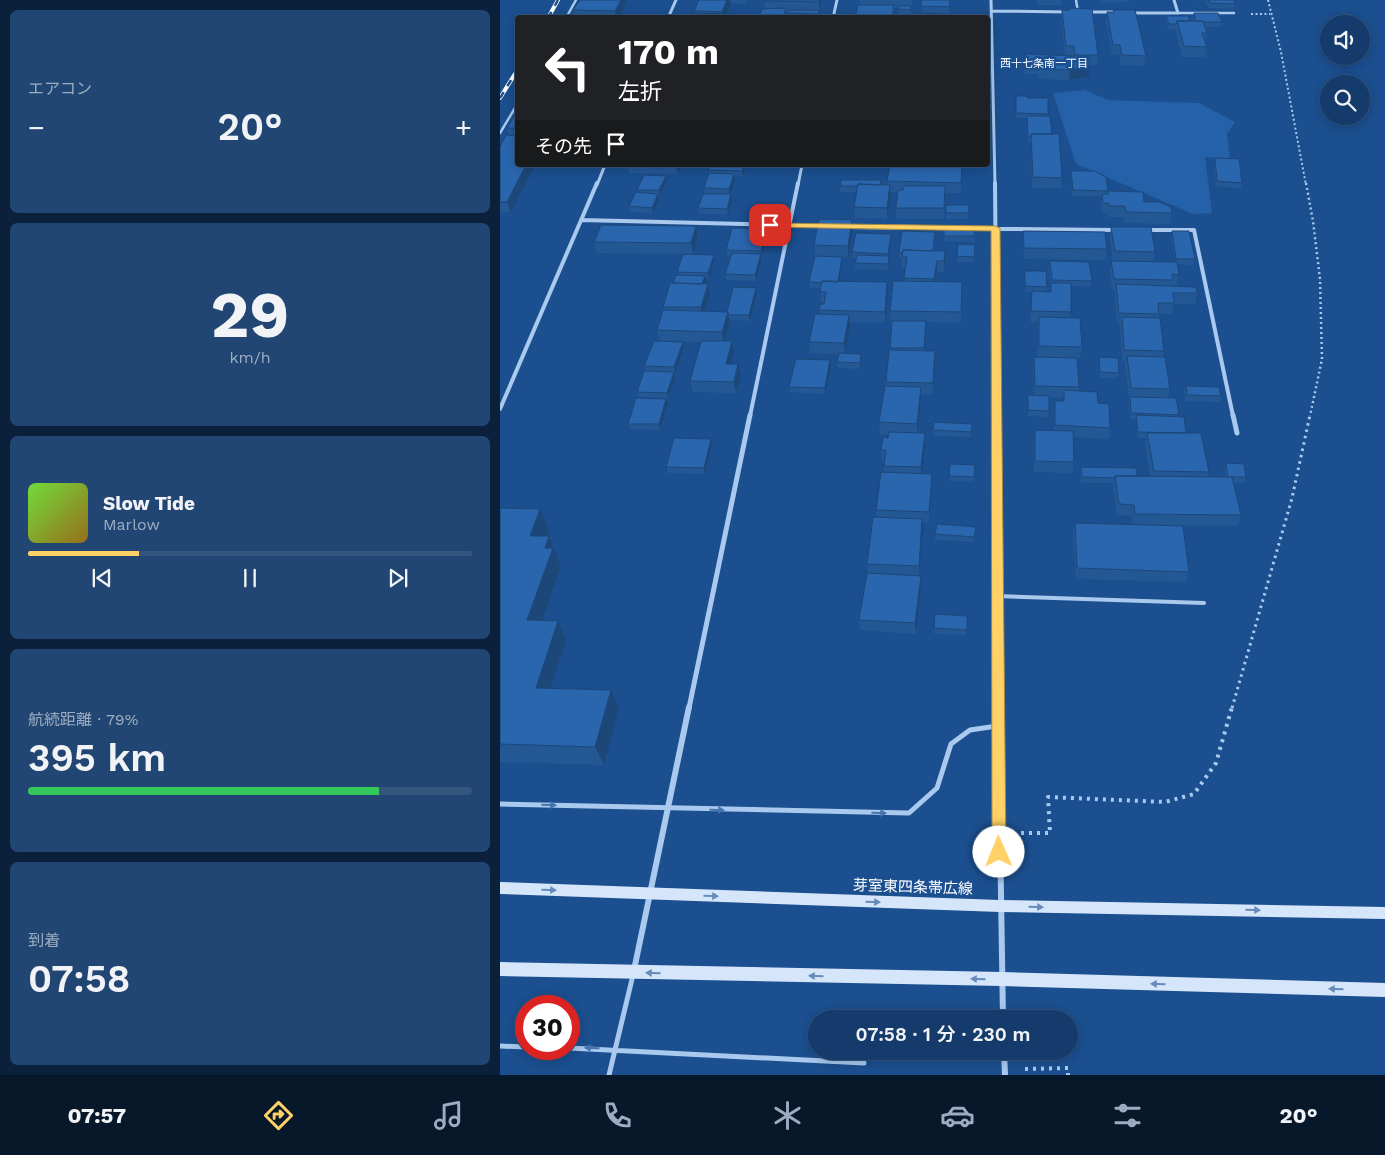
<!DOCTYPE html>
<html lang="ja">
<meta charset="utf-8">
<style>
:root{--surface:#143b6b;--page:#214673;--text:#f1f3f6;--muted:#9dadc1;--line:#33557e;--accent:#ffd166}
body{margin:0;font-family:"Work Sans","Noto Sans JP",sans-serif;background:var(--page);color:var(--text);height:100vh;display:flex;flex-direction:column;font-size:19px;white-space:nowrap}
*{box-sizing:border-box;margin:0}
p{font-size:16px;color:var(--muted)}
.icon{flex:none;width:28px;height:28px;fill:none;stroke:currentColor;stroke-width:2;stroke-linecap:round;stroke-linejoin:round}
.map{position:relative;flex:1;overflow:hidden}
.side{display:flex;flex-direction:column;gap:10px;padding:10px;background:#0b203b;width:500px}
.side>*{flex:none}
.banner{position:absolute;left:15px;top:15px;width:475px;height:152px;border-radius:5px;box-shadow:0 2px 12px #0003,0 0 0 1px var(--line);background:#202124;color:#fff;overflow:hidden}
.tools{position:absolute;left:820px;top:15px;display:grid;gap:10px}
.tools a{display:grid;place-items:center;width:50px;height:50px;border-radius:50%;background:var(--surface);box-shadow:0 2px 12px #0003,0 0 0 1px var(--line);font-size:25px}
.speed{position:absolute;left:15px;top:995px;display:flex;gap:10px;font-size:25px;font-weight:700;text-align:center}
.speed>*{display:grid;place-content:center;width:65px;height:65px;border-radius:50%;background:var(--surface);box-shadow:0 2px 12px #0003,0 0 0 1px var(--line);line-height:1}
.speed .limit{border:8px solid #d22;background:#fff;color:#111}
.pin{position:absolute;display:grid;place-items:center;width:42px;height:42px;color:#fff;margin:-21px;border-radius:10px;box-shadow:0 2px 8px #0006}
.me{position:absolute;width:55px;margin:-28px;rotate:359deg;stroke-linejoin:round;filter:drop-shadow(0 0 4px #0008)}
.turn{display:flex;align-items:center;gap:18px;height:105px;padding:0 20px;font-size:22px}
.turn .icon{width:65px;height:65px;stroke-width:2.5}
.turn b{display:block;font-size:35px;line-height:42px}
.then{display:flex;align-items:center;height:48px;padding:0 20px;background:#0003;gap:10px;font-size:19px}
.big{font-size:38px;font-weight:600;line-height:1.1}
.side .widget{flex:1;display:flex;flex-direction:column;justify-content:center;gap:8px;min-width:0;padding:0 18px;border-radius:8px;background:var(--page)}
.side .dial{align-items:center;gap:0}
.dial b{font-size:65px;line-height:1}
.song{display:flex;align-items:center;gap:15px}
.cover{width:60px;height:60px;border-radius:8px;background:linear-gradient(135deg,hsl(100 70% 55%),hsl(40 70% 35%))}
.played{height:5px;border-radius:2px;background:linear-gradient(90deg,var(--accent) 25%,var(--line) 25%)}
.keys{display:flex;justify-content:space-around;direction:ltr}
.heat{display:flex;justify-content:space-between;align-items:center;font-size:28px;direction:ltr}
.charge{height:8px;border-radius:4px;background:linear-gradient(90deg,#34c759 79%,var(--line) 0)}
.trip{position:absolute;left:308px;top:1010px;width:270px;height:50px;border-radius:25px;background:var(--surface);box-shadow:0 2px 12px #0003,0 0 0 1px var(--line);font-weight:600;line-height:50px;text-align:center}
.tab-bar{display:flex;height:80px;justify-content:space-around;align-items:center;background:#08182b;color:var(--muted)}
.tab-bar .icon{width:35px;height:35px}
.tab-bar .active{color:var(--accent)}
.tab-bar b{font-size:22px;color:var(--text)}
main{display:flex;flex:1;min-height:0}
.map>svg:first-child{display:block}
.green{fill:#2461a8}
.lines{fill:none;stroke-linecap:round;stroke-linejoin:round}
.path-far3{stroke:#a9c9ee;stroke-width:2;stroke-dasharray:2 2.5;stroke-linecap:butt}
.path-far2{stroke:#a9c9ee;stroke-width:2.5;stroke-dasharray:2 3;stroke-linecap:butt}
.path-far1{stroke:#a9c9ee;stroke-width:3;stroke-dasharray:2.5 4;stroke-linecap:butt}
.path{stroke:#a9c9ee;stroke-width:4;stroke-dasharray:3 5;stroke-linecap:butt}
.lane-far2{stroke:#a9c9ee;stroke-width:2.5}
.lane-far1{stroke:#a9c9ee;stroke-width:4}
.lane{stroke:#a9c9ee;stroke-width:5}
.street-far3{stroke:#a9c9ee;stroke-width:3}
.street-far2{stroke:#a9c9ee;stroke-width:4}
.street-far1{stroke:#a9c9ee;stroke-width:5}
.street{stroke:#a9c9ee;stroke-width:6}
.secondary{fill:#d6e6fa;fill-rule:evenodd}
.rail-casing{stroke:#fff;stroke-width:4}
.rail{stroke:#1b4f8f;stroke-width:2.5;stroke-dasharray:7;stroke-linecap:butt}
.wall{fill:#245895}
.shaded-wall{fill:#1d4779}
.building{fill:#2a66ad;stroke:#1d4779}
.oneway{fill:#4674ac}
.oneway2{fill:#668bba}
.route{fill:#ffd166;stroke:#a68842}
.labels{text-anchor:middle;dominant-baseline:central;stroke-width:5;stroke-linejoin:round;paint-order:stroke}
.far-neighbourhood-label{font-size:11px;fill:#fff;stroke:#1b4f8f}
.near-street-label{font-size:15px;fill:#fff;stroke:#1b4f8f}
</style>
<main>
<section class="side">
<div class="widget"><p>エアコン</p>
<div class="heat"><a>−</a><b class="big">20°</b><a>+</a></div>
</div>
<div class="widget dial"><b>29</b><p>km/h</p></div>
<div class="widget">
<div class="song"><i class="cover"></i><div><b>Slow Tide</b><p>Marlow</p></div></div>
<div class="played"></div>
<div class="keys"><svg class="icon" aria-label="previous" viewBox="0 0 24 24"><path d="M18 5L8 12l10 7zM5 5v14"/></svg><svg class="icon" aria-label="pause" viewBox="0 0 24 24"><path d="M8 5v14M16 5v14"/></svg><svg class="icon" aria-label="next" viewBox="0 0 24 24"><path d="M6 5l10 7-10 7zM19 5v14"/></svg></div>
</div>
<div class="widget"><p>航続距離 · 79%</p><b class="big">395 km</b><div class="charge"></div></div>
<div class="widget"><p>到着</p><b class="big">07:58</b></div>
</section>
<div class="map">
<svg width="885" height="1075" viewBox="0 0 885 1075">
<rect width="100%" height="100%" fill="#1b4f8f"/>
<path class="green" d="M585 90 608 100 699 103 735 122 727 134 730 159 705 157 712 213 693 214 576 164 553 93Z"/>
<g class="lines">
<path class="path-far3" d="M768 0 781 52 806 185
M751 14H770"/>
<path class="path-far2" d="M806 183 813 221 820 279 822 359 810 416"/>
<path class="path-far1" d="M732 708 792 498 810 415"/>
<path class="path" d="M521 833H550L548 797 665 802 694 794 716 763 732 707
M525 1069 568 1068V1075"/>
<path class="lane-far2" d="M576 0 578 12
M678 13H734
M66 18 76 0
M0 133 18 103"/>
<path class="lane-far1" d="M497 596 704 603"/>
<path class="lane" d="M0 804 409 813 437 788 451 744 470 730 497 726
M0 1046 26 1047
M69 1048 364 1063
M109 1075 133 975"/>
<path class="street-far3" d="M491 0 495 185
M492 11 569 12
M587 12H614
M630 13H678L674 0
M168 18 176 0
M333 18 337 0
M97 185 105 165
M298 185 302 165"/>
<path class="street-far2" d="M495 183 497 416
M81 220 324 226
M347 227 616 230
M645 230H694L733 416
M0 409 97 183
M250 416 298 183"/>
<path class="street-far1" d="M497 415 498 708
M733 415 737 433
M189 708 250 415"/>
<path class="street" d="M498 707 503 1019
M134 970 189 707
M504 1051 505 1075"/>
<path class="secondary" d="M0 882 500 900 885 907V919L500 912 0 894Z
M0 962 502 972 885 983V997L502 986 0 976Z"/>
<g class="rail-casing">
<path id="rail" d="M48 18 58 0
M0 98 18 69"/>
</g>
<use href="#rail" class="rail"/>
</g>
<path class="wall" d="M199 0H230L231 4 226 14H194V11Z
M230 0H247L246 4 231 3Z
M322 0 319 12V18H259L265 9 264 1Z
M360 0H413L411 15 398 14V8H394V15L360 5Z
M422 0H451L449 16H421Z
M537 0H561V5H537Z
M601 0H630L629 2 601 3Z
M688 0H704L703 1Z
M705 0H734L735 4 734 9 709 8 705 2Z
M127 1 119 18H74L75 16 73 10Z
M562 10 598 55 597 65H590L589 76 569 80 538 79V74H524L525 54 565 56 561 20Z
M613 10 646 56 644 66 621 65 619 55H612L606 22 607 12H613Z
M694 13 722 22 721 27H705L707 33 705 42 707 47 705 57H682L675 29H668L666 21V16L690 21H693V19Z
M516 96 527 98H548V116L562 178 561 188H532L531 143H528L527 118H516Z
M18 109V165L11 212H0V147L9 135 7 128Z
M715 158 742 183 741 188 716 187 714 163Z
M128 165H203V167L181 166 178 174 129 173Z
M210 165H247L243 176H235V180L230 194 232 200 228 214H199L198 208 205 194 204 188 209 174 208 170Z
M368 165H470V168H462L461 193H445L444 219H397L396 208 398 192H391V196L387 219 355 218 354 207 357 192H340V186L381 180V185H387L389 167H369Z
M571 171 608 191V194V191L644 202 672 213 670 224 624 223 623 217H608L607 214 602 213 601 205 602 196H572L571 176Z
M166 176 167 181 160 196H159V199L153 213 130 212 129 206 138 193 137 190Z
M446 205H469L468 219H446Z
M252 212H278L276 218H252Z
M352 220 353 231 348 257H342V262L339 282 388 293 385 323 350 322V326L345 353 362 359 360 369 338 368 337 362 339 354 310 353 309 342 319 314V310L324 304V303H321V288H310L309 282 315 256 314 245Z
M611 227 655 252 653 262H675L671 237 672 231 695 259 693 265 677 264 679 275 677 286 672 285V286L697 293 695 304H674L672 314H659V318L664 351 663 357 670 389 668 398 679 415 678 416 686 433 709 472 707 477H726L725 469 726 463 746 477 745 483H734L741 515 738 526 633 525 632 516 617 515 613 487 614 483H581L580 473 581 467 637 476H650L645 444 646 438H637L636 419H630L629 403V399L625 367 626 361H622L620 328V324H617L615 295V290H612L610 272 611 261H613L610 238Z
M475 229 474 242 444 241V236Z
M523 231 607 249 605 260 524 259 523 242Z
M267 234 262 256V260L256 281 226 280 225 274 231 256H227L226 250Z
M391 234V239L389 256 388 270 355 269V263L356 258H352V252Z
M198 237 193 254 215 260 209 278H206L207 281 206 284H208L210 295 205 311 227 312 257 294 250 321 230 320V323L225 341 234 352 231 364 241 376 236 393 193 392 190 381 201 342 160 341 157 330 164 310 163 307 177 275V272L183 254 97 253 94 242Z
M435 237 433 251 445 262 444 272H437L435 282H462L461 323 426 322 424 351 435 362 433 395 421 394 417 433H425V444L422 474H432V485L429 523 422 522 423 530 419 576H421V586L416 634 360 630 359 620 368 573 367 564 376 518V510L384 472V461H382L381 450 388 438 389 434H380L379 422 386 386V382L390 350 392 322H391L390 311 404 281 405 268H402V258H399V252Z
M458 244 475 245 474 262H457Z
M550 261 592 281 591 286H571L570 318 582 347 580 358H577L579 387V391L598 403 610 428 609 439 573 437 574 462 573 473 534 472V441L535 430H554V412L555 401H563V397H549L548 417 528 416V395H534L533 368 534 357H538V322H530L532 292H525V276L547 287V292H550L551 286 549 267Z
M184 348 175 373H174L175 378 168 398 138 397 137 392 146 371 144 366Z
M599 357 619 373 618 378H600L598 363Z
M330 360 331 366 325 394 290 392 289 387Z
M686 386 721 396 720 402 686 401 684 391Z
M166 399 168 404 160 430 130 429 128 424Z
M434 422 472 424 471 437 433 436Z
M211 439 212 444 205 474 168 473 166 467Z
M450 464 475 465 474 482 449 481Z
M0 508 40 509 49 529 46 536H49L57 556V557L61 567 42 621 66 640 51 688 111 690 119 708 104 765 0 762Z
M575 523 689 572 686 582 576 579 573 534Z
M476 527 474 542 435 540V534Z
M467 616 466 635 434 634V628Z"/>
<path class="shaded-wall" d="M121 0H127V1L119 18H116L115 11Z
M227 0H230L231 4 225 18H222V12Z
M319 0H322L320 12 319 2Z
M590 66 589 76 569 80 570 70Z
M26 165H35L11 212 7 202Z
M176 165H180L181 166 178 174Z
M244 165H247L243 176 242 171Z
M234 174 235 180 230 195 229 189Z
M166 176 167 181 160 196 159 190Z
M390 185 391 196 387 219V208Z
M158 194 159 199 153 213 152 208Z
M231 194 232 200 228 214 227 209Z
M277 206 278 212 276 218 275 213Z
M352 220 353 231 348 257V246Z
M196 226 198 237 193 254 191 243Z
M267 229V234L262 256 261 251Z
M391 234V239L388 259V254Z
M445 251V262L444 272V261Z
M261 254 262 260 256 281 255 275Z
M214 255 215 260 209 278 208 273Z
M342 257V262L338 289 337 283Z
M437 261V272L434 290V279Z
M205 276 207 281 203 292 201 287Z
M387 282 388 293 385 323V312Z
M208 284 210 295 203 318 201 307Z
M256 288 257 294 250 321 249 315Z
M228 312 230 323 224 343 222 332Z
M349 315 350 326 345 354 344 343Z
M232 341 234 352 228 376 226 364Z
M183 342 184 348 175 373 174 367Z
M435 351V362L433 395V383Z
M361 354 362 359 360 369V363Z
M330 360 331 366 325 394V388Z
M238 364 241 376 236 393 234 382Z
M174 372 175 378 168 398 167 393Z
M421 387V398L417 435V424Z
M166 399 168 404 160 430 159 424Z
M425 433V444L422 478 421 467Z
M211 439 212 444 205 474 204 468Z
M432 474V485L429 523V512Z
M40 509 49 529 39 555 30 536Z
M422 519 423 530 419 577V566Z
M49 536 57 556V557L61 567 36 639 27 620 45 548Z
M421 576V586L416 634 415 623Z
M58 621 66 640 45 706 36 688Z
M111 690 119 708 104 765 95 747Z"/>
<path class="building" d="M80 0H121L115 11 73 10Z
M199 0H227L222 12 194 11Z
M264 0H319V2L264 1Z
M422 0H450L449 7 421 6Z
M708 0H734L735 4 710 3Z
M358 5H394L392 18H355Z
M398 6H411V10L397 9Z
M286 8 284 14 301 15 300 18H259L262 9Z
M570 8 592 9 598 55H575L574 46H566L562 10H570Z
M288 10H319L318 14 287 13Z
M613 10H635L646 56 622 55 620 45H613L607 12H614Z
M195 13 252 15 250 18H193Z
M422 13 446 14 445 18H421Z
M694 13H718L722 22H703V21H696Z
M74 16 104 17 74 18Z
M666 16H688L690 21H677L676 24H669Z
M677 21H703L707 33H702L707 47 684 46Z
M525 54 577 56 589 58 590 66 570 70 539 69V64L525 63Z
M516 96H527V98H548V114L516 113Z
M18 109V128H7Z
M527 116H550L552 134H531V137H528Z
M531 134H559L562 178 533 177Z
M6 135 18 136V165H26L7 202H0V147Z
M715 158 739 159 742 183 717 181Z
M210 165H244L242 171 208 170Z
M390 165H462L461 183 387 181Z
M571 171H595L606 177 608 191 573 190Z
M209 173 234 174 229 189 204 188Z
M144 175 166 176 159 190H137Z
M341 180H381L380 185 358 184V186H340Z
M358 184 390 185 387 208 354 207Z
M404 186H445L444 208H396L398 190H403Z
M608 191 643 192 644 202H659L671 207 672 213 626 212 625 206H609V203H603L602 194H608Z
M136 192 158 194 152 208 129 206Z
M203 194H231L227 209 198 208Z
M446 205H469L468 213H446Z
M253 206H277L275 213 252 212Z
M319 219 352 220 348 246 314 245Z
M101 225 196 226 191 243 94 242Z
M611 227H651L655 252 615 251Z
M232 228 267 229 261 251 226 250Z
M444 228 475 229 474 236H444Z
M402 231 435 232 433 251 403 250 402 253 399 252Z
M523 231 605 232 607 249 524 248Z
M672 231H689L695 259H676Z
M356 233 391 234 388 254 352 252Z
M458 244 475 245 474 257 457 256Z
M403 250 445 251 444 261H437L434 279 404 278 407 257H402Z
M232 253 261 254 255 275 225 274Z
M183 254 214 255 208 273 177 272Z
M357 255 389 256 388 264 355 263Z
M315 256 342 257 338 282 322 281V283L309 282Z
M550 261 589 262 592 281 552 280Z
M611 261 677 262 679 275 672 274 673 280 614 279Z
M525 271H546L547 287 525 286Z
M176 275 205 276 202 284 173 283Z
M322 281 387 282 385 312 319 310 320 304H324L326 292H320Z
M393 281 462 282 461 312 390 311Z
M170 283 208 284 201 307H163Z
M551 283H571V312L531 311 532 291 551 292Z
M616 284 696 287 697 293H673L674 303H658L659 314 619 313Z
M233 287 256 288 249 315H229L228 312H227Z
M163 310 228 312 222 332 157 330Z
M315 314 349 315 344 343 309 342Z
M539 317 580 318 582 347 539 346Z
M622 317 660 318 664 351 624 350Z
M392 321H426L424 348H390Z
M154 341 183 342 174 367 144 366Z
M201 341H232L226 364H238L234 382 190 381Z
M389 350 435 351 433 383 386 382Z
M339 353 361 354 360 363 337 362Z
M627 356 665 357 670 389 631 388Z
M534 357 577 358 579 387 535 386Z
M599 357 618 358 619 373 600 372Z
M296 359 330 360 325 388 289 387Z
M144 371 174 372 167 393 137 392Z
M385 386 421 387 417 424 379 422Z
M686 386 719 387 721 396 687 395Z
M564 390 597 392 598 403 609 404 610 428 555 425V401H564Z
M528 395 549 396V411L528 410Z
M630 397 676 398 679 415 631 413Z
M136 398 166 399 159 424H128Z
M636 415 684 417 686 433 638 432Z
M434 422 472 424 471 432 433 430Z
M535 430 573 431 574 462 535 461Z
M389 432 425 433 421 467 384 466 386 450H381L383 437 388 438Z
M647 433H701L709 472 654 471Z
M174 438 211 439 204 468 166 467Z
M726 463 744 464 746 477H728Z
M450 464 475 465 474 477 449 476Z
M581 467 636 468 637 476H615V478L582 477Z
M381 472 432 474 429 512 376 510Z
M615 476 732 477 741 515 635 514 634 505 619 504Z
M0 508 40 509 30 536H49L45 548H53L27 620 58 621 36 688 111 690 95 747 0 744Z
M373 517 422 519 419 566 367 564Z
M575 523 683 526 689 572 577 568Z
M437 524 476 527 474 537 435 534Z
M367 573 421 576 415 623 359 620Z
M435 614 467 616V630L434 628Z"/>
<defs><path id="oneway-solid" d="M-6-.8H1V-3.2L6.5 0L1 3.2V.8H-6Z" transform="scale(1.25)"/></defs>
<g class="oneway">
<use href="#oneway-solid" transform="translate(49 805) rotate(2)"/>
<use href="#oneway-solid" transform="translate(217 810) rotate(1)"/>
<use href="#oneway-solid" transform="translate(379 813) rotate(1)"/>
<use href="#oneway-solid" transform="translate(92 1048) rotate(-179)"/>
</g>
<g class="oneway2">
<use href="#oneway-solid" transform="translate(49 890) rotate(2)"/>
<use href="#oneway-solid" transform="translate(211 896) rotate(2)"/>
<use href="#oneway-solid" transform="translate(373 902) rotate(2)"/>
<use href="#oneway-solid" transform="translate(536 907) rotate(1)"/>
<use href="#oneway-solid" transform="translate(753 910) rotate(1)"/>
<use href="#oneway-solid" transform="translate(153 973) rotate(-179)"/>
<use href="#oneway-solid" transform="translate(316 976) rotate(-179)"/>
<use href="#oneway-solid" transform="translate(478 979) rotate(-179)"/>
<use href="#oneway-solid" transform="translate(658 984) rotate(-178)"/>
<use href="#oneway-solid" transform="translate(836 989) rotate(-179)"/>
</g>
<path class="route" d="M270 223 495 226 500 228 506 852 504 857 499 858 494 857 492 852 491 231 267 227 265 225Z"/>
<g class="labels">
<g class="far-neighbourhood-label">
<text x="544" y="63">西十七条南一丁目</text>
</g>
<g class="near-street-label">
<text transform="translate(413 887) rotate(2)">芽室東四条帯広線</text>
</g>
</g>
</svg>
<div class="tools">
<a><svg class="icon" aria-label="sound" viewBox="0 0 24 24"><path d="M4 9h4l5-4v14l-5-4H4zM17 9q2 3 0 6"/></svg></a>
<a><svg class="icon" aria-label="search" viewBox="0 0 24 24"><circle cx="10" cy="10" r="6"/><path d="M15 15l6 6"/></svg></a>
</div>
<div class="speed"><div class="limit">30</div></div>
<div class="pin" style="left:270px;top:225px;background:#d93025"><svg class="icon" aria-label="arrive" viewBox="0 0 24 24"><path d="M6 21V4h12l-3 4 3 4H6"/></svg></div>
<svg class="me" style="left:499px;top:852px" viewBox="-20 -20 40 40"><circle r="19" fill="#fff"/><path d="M0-13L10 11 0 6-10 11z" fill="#ffd166"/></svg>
<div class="trip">07:58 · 1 分 · 230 m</div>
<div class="banner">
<div class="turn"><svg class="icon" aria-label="left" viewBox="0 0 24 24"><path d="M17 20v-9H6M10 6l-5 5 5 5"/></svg><div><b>170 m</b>左折</div></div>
<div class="then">その先<svg class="icon" aria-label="arrive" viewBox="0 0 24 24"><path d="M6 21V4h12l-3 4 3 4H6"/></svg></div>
</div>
</div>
</main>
<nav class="tab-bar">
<b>07:57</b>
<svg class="icon active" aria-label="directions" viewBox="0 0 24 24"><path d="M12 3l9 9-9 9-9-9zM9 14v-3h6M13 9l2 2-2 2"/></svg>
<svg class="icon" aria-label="music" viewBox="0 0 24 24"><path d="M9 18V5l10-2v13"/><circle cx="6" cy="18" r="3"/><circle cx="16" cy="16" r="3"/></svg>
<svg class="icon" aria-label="phone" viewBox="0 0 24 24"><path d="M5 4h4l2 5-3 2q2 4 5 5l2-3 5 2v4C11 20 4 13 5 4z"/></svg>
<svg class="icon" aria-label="climate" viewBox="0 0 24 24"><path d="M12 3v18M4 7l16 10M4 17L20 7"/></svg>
<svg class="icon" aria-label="car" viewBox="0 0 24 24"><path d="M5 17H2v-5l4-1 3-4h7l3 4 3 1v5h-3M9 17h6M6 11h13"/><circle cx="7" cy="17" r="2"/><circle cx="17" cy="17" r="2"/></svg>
<svg class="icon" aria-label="filters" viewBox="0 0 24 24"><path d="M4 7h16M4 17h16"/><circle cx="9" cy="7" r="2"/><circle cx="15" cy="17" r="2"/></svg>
<b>20°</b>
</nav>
